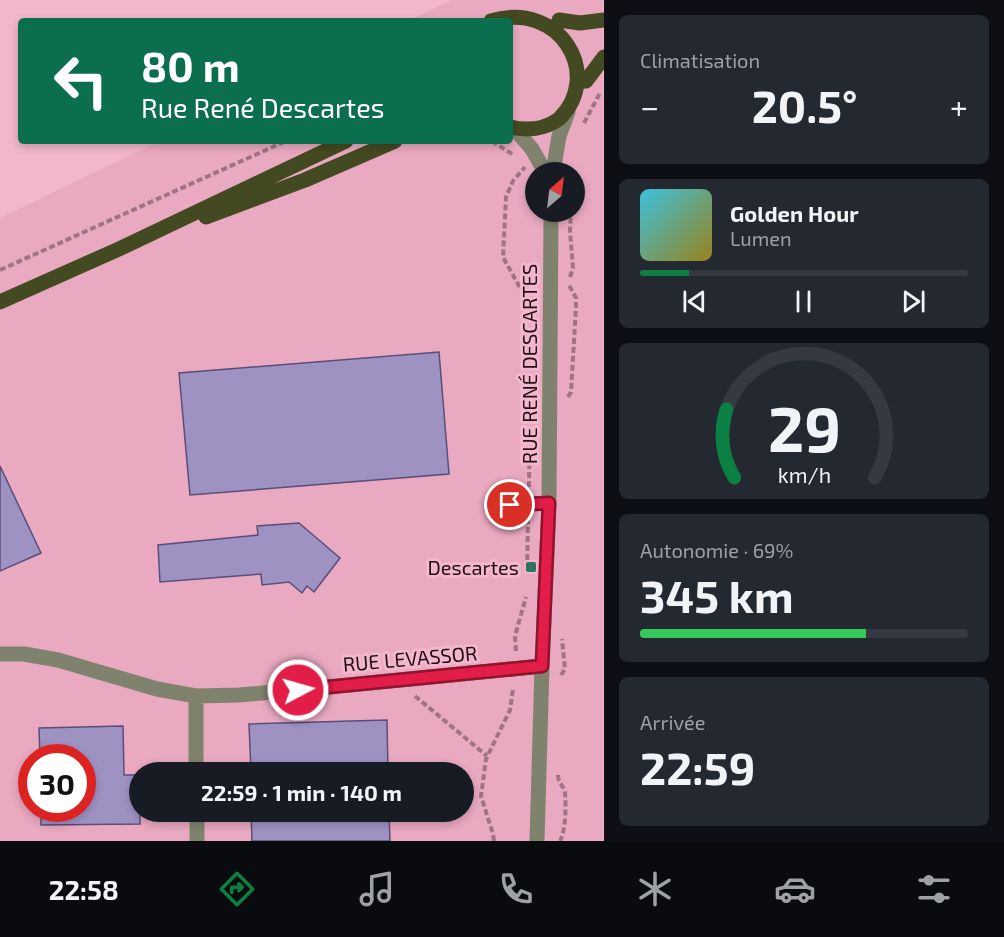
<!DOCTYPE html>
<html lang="fr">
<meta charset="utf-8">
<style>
:root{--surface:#171b24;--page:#242831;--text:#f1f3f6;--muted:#9ea1a6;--line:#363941;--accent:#0b8043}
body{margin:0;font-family:"Exo 2",sans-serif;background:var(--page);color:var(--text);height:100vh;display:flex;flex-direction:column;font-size:22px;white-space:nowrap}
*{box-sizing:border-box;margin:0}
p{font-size:20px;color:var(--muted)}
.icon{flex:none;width:33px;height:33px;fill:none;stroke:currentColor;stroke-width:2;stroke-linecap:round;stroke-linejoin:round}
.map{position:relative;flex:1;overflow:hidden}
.drawer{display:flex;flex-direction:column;gap:15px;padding:15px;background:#0d0f14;width:400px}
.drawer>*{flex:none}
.top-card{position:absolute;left:18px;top:18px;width:495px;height:126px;border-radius:6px;box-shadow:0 3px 9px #0003;background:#0b6e4f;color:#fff;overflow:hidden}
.needle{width:39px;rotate:28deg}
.tools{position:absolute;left:525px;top:162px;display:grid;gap:12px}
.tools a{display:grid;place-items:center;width:60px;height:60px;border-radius:50%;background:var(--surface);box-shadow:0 3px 9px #0003;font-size:30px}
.speed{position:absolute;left:18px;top:744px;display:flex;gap:12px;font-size:30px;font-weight:700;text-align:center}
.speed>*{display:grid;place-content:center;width:78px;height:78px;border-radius:50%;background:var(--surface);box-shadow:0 3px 9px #0003;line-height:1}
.speed .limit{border:9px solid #d22;background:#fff;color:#111}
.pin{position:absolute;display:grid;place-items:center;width:51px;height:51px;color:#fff;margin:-26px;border:3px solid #fff;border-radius:50%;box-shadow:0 2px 6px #0007}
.me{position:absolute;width:66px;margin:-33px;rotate:84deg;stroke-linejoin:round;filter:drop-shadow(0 0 4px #0008)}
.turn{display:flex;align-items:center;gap:21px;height:126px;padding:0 24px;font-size:27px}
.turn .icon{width:78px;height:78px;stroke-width:2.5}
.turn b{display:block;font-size:42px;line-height:51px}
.big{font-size:45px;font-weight:700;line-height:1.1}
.drawer .widget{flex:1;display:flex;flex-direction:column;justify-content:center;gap:9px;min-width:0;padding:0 21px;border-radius:9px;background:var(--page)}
.drawer .dial{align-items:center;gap:0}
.dial svg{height:156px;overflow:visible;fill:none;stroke:var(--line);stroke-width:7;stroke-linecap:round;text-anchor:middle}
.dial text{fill:var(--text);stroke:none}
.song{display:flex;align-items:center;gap:18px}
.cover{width:72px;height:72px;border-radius:9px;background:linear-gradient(135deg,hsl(190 70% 55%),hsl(50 70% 35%))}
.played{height:6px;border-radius:3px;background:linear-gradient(90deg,var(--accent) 15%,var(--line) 15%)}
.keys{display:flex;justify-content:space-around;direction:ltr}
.heat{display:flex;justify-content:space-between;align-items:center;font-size:33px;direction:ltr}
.charge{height:9px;border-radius:4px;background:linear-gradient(90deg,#34c759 69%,var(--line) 0)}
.trip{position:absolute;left:129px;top:762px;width:345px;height:60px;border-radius:30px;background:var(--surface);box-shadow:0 3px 9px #0003;font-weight:700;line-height:60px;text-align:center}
.dock{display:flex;height:96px;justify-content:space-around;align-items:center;background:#090b0e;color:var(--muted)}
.dock .icon{width:42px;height:42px}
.dock .active{color:var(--accent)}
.dock b{font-size:27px;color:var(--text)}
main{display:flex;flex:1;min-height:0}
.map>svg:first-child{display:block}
.built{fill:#e9a9c0;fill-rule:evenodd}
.building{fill:#9e92c3;stroke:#594d79;stroke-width:1.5}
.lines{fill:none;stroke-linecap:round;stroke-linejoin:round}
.path{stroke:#a07484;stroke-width:4;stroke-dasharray:6 3;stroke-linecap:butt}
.minor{stroke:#7f836d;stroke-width:15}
.major{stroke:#434920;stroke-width:15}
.route-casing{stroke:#92132f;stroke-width:15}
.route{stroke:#e11d48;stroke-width:10}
.poi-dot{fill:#2f7263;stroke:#f2b7cc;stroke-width:2}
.labels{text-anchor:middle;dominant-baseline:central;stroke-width:6;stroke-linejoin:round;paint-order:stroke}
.street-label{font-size:20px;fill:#230e16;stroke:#f2b7cc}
.poi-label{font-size:20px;fill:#230e16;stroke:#f2b7cc;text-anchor:end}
</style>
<main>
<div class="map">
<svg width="604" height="841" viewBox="0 0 604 841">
<rect width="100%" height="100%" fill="#f2b7cc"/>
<path class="built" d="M451 0H603V841H0V218L160 141H510V21H408ZM536 172H574V212H536ZM32 758H82V808H32ZM140 772H464V812H140Z"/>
<path class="building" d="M439 352 449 474 190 495 179 373Z
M0 466 41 553 0 571Z
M299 523 340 558 314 592 307 586 302 593 289 582 262 585 261 574 160 582 158 545 258 535 257 526Z
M387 720 388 772H251L249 724Z
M123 726 124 775H140V824L41 825V808H82V758H40L39 728Z
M251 812H389L390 841H252Z"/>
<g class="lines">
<path class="path" d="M584 123 600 93
M492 141 512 154
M0 270 286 141
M570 277 573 268 570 231 571 212
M524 295 503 257 506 197 513 181 525 167
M568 397 571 392 576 307V298L569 285
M529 487 530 426
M527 569 528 521
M516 651 515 636 526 597
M561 675 565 669 562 639
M415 696 487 756
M558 775C558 783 564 786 565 793 566 807 566 829 560 841
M494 841 493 834 481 796 486 759 510 710 513 689"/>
<path class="minor" d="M514 128 532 149 545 172
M553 172 559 136 568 112
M510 505 549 503
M0 654H24L58 660 157 689 196 696 239 695 298 690 542 666
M196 696V772
M197 812V841
M537 841 542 666 549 503 551 212"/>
<path class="major" d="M559 20 580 23 604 20
M491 21C560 0 604 75 559 119 545 129 527 131 510 127
M586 81 604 57
M206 217 305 180 395 141
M0 302 119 249 346 141"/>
</g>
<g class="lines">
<g class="route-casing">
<path id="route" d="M298 690 542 666 549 503 510 505"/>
</g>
<use href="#route" class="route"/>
</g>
<rect class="poi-dot" x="525" y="561" width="12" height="12" rx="3"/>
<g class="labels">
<g class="street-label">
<text transform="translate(529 364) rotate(-90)">RUE RENÉ DESCARTES</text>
<text transform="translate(410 658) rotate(-5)">RUE LEVASSOR</text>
</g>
<g class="poi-label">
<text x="519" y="567">Descartes</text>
</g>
</g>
</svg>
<div class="tools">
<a><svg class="needle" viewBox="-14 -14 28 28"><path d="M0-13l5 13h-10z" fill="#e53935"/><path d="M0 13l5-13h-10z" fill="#9ea1a6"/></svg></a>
</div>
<div class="speed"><div class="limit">30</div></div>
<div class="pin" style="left:510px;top:505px;background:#d93025"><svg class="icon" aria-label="arrive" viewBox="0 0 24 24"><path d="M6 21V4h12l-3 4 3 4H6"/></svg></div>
<svg class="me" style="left:298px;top:690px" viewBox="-20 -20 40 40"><circle r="17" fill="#e11d48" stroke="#fff" stroke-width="3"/><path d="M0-11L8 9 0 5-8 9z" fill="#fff"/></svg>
<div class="trip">22:59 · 1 min · 140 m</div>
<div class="top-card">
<div class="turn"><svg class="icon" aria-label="left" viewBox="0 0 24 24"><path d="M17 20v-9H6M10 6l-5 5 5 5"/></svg><div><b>80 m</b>Rue René Descartes</div></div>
</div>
</div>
<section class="drawer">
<div class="widget"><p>Climatisation</p>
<div class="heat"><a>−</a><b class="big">20.5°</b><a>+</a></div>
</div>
<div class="widget">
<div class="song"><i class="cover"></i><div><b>Golden Hour</b><p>Lumen</p></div></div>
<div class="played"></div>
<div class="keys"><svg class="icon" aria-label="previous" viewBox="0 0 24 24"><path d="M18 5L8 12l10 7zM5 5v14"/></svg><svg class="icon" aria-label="pause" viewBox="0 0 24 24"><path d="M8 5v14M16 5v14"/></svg><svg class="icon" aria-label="next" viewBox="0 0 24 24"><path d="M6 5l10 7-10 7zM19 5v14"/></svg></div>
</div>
<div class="widget dial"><svg viewBox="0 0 100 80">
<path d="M14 69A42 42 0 1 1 86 69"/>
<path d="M14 69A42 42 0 0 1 10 34" stroke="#0b8043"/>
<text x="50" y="56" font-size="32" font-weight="700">29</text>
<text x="50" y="72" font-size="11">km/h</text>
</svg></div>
<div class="widget"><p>Autonomie · 69%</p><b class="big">345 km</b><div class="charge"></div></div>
<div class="widget"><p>Arrivée</p><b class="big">22:59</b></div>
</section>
</main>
<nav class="dock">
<b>22:58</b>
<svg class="icon active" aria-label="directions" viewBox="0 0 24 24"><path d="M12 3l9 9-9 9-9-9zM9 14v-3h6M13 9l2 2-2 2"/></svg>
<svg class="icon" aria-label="music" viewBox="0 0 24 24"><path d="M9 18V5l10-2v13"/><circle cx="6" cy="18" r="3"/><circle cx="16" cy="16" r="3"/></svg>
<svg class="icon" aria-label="phone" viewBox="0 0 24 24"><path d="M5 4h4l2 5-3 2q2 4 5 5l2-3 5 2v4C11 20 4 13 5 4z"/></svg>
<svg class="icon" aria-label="climate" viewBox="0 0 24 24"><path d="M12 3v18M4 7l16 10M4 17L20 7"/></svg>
<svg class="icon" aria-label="car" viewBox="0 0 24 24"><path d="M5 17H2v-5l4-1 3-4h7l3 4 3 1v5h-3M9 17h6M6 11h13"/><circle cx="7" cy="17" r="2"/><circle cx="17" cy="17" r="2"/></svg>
<svg class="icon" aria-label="filters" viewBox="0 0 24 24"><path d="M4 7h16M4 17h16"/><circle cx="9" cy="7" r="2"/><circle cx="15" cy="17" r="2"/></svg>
</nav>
